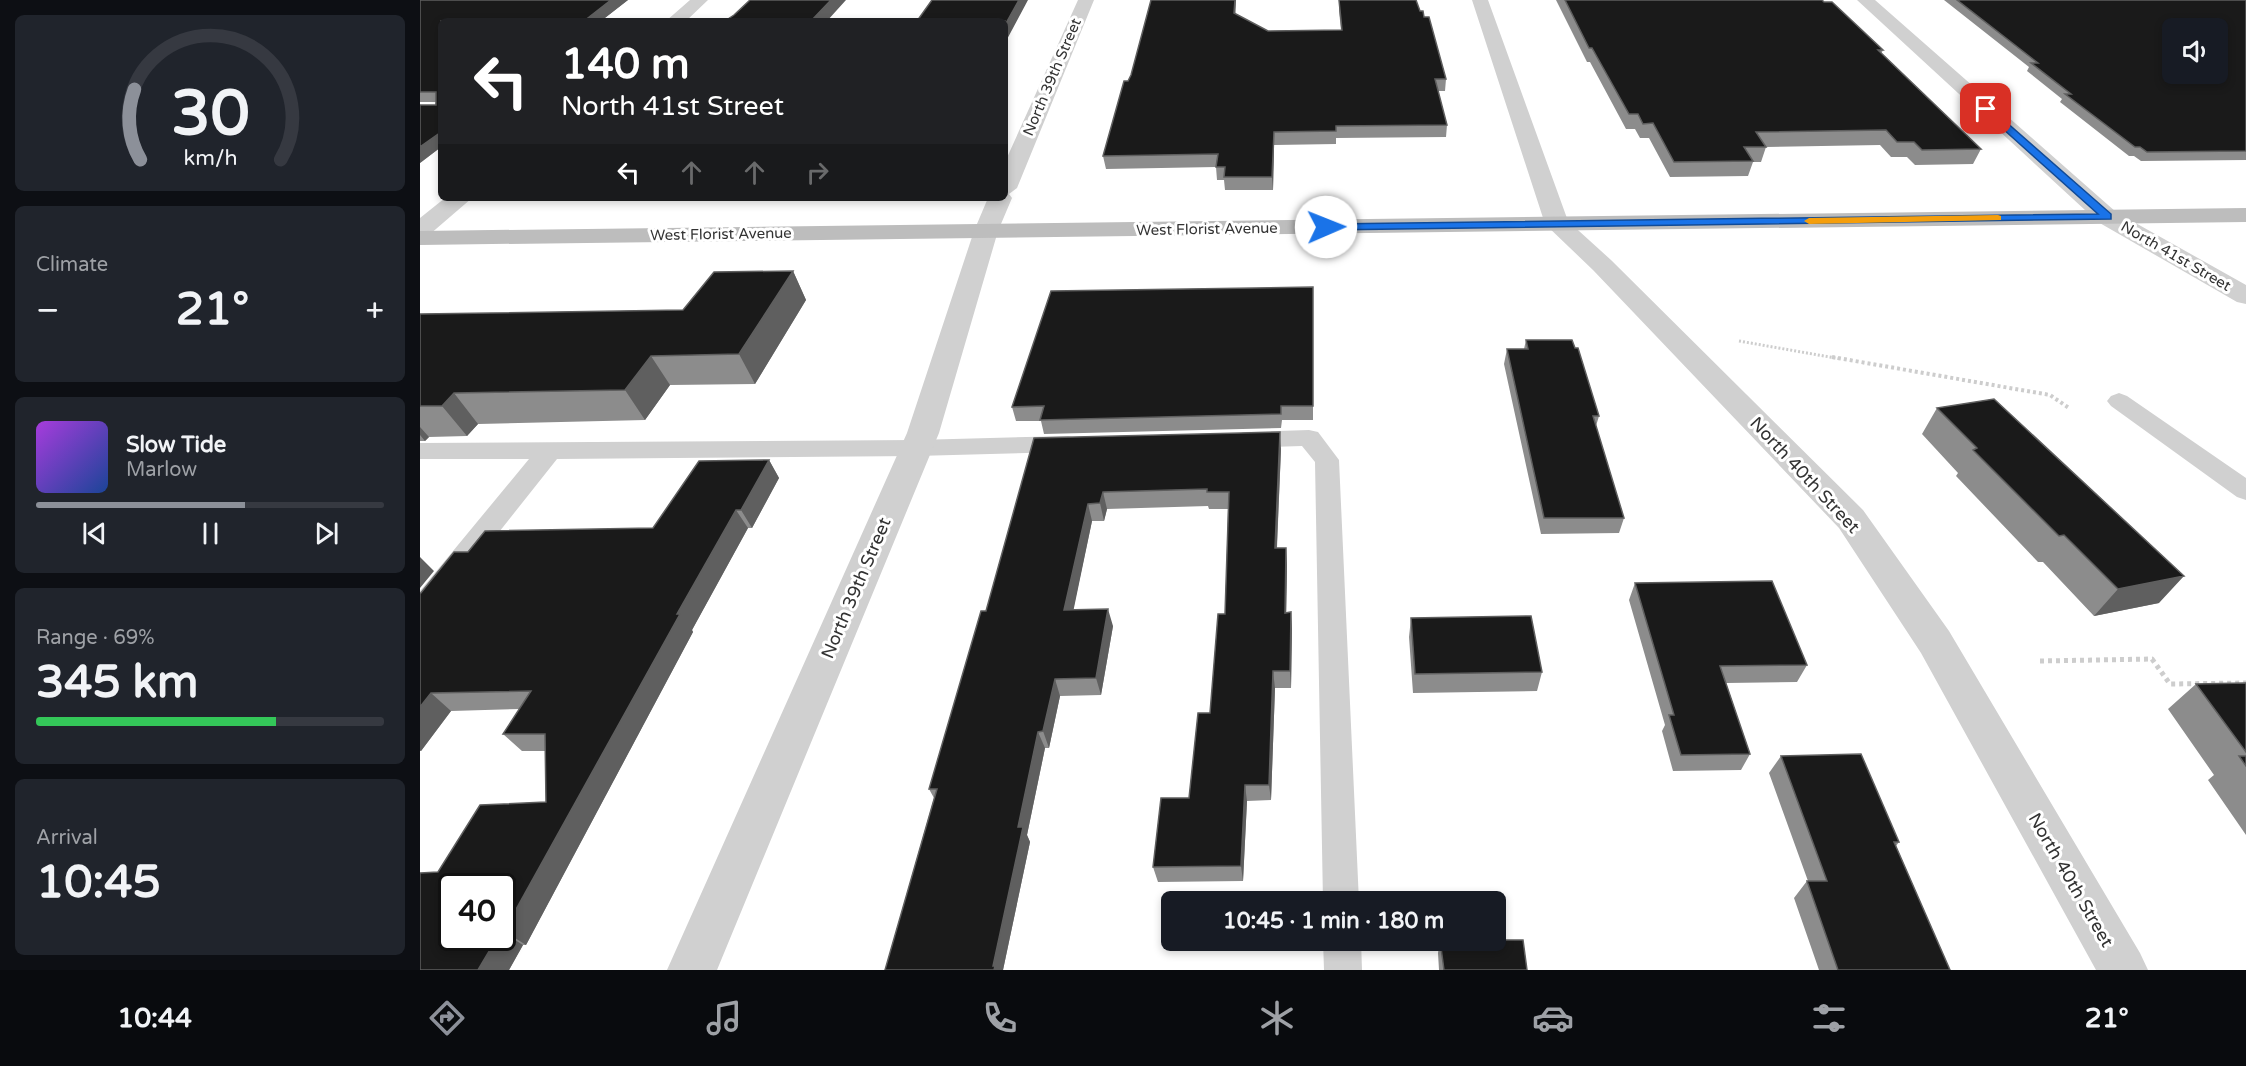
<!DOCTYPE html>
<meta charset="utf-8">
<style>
:root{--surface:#171b24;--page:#20242c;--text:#f1f3f6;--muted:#9ea1a6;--line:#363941;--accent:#8c9099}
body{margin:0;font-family:"Varela Round",sans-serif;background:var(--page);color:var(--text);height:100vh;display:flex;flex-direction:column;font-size:22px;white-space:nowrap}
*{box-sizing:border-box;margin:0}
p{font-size:20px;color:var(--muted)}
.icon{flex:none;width:33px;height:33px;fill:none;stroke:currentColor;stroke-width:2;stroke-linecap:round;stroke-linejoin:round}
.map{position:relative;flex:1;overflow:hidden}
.drawer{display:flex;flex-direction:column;gap:15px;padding:15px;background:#0d0f14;width:420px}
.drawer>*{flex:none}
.banner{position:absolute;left:18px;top:18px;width:570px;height:183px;border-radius:9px;box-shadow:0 3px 9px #0003;background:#202124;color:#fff;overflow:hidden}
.tools{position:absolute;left:1742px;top:18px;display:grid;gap:12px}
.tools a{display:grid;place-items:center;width:66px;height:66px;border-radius:9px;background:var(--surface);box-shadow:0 3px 9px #0003;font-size:30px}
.speed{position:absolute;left:18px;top:873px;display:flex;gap:12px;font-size:30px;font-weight:700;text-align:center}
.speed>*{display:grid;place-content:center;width:78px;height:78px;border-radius:50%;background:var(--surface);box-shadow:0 3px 9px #0003;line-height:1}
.speed .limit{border:3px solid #111;border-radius:9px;background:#fff;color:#111}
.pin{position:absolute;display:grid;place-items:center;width:51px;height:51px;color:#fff;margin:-26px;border-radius:12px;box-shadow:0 3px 9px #0006}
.me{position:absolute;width:66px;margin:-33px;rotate:89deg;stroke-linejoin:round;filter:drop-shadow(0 0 4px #0008)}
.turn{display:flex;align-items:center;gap:21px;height:126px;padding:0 24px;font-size:27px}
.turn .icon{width:78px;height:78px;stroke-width:2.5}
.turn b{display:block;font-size:42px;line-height:51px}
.lanes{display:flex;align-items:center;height:57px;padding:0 24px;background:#0003;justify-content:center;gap:30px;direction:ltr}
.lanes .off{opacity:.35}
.big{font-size:45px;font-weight:800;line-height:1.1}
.drawer .card{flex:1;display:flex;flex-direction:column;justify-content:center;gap:9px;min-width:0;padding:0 21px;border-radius:9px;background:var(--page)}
.drawer .dial{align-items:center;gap:0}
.dial svg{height:156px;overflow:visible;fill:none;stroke:var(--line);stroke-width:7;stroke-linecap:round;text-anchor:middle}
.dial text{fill:var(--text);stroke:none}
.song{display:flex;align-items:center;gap:18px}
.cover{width:72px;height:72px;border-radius:9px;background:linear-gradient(135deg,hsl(280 70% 55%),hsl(220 70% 35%))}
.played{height:6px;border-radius:3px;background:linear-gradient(90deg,var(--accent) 60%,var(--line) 60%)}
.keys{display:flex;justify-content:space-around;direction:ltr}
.heat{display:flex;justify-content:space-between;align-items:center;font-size:33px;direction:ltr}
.charge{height:9px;border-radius:4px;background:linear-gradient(90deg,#34c759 69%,var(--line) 0)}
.trip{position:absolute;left:741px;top:891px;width:345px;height:60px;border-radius:9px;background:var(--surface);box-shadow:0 3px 9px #0003;font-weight:800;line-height:60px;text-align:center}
.tabs{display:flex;height:96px;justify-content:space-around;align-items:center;background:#090b0e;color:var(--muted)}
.tabs .icon{width:42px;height:42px}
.tabs .current{color:var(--accent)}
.tabs b{font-size:27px;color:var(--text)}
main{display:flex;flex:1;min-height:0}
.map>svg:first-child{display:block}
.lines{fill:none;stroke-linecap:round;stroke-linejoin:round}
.path-far2{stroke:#cdcdcd;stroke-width:3;stroke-dasharray:2 2;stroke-linecap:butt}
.path-far1{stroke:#cdcdcd;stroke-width:4;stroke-dasharray:3 3;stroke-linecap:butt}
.path{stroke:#cdcdcd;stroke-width:5;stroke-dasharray:4 4;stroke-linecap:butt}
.lane{fill:#d0d0d0;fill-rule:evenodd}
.street{fill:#d0d0d0;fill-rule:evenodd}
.secondary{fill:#bdbdbd;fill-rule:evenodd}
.wall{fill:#8c8c8c;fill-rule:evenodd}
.shaded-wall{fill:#5f5f5f}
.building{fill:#1a1a1a;stroke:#5f5f5f;stroke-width:1.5;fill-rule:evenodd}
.route{fill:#1a73e8;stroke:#114b97;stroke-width:1.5}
.slow{fill:#f59e0b}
.labels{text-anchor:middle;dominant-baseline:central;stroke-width:6;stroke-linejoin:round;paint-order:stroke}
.far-street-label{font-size:15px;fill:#333;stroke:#fff}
.street-label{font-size:18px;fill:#333;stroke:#fff}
</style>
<main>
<section class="drawer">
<div class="card dial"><svg viewBox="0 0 100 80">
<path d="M14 69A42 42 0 1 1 86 69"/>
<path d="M14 69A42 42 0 0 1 11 33" stroke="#8c9099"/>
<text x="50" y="56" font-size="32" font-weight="700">30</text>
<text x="50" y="72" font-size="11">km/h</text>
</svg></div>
<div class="card"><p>Climate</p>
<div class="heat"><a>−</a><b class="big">21°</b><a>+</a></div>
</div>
<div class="card">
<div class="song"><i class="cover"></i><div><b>Slow Tide</b><p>Marlow</p></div></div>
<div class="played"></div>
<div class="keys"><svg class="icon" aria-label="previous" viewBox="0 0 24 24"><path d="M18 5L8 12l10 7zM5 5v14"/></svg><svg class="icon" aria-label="pause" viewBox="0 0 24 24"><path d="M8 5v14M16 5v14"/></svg><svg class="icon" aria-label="next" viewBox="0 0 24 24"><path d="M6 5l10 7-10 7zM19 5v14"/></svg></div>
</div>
<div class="card"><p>Range · 69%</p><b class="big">345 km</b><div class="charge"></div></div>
<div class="card"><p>Arrival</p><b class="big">10:45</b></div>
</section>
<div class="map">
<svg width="1826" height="970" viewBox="0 0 1826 970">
<rect width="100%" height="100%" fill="#fff"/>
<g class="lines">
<path class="path-far2" d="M1319 341 1421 359"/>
<path class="path-far1" d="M1412 357 1630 395 1649 408"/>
<path class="path" d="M1620 661 1732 659 1750 684 1826 683"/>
<path class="lane" d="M1699 393 1707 396 1826 478V500L1817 497 1691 406 1687 401 1691 396Z
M889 430 898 432 919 460 939 902H903L895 462 882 446 825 448 816 446 813 440 816 434 825 432Z
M648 436 657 438 660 444 657 450 648 452 496 456 137 459 10 619 0 622V591L109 459H0V443L496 440Z
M903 940H941L942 970H904Z"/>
<path class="street" d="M270 0H288L266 21H246Z
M658 0H674L597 188 589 194 592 198 578 231 519 433 297 970H247L487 433 554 231 568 198H585V162Z
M1052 0H1068L1148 221 1191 260 1443 510 1529 631 1720 953 1728 970H1676L1501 653 1419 528 1173 270 1125 224Z
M1437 0H1455L1696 212 1826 285V304L1817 302 1678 222Z
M25 198H52L9 235 0 237V218Z"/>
<path class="secondary" d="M1826 208V222L0 245V231Z"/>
</g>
<path class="wall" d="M0 0H208L181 21H21V147L0 163 16 102H0Z
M919 0 1000 11 1026 79 1025 91H1018L1027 125 1026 137 916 138V144L854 145 853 190H805L804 180H797L796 167 686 169 683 156 708 81 815 14 848 31 921 30 919 11Z
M1136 0H1402L1463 50 1461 54 1561 149 1553 164 1495 165 1487 157H1471L1460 145 1346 147 1341 162H1333L1328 176 1250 177 1229 138H1220L1215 129H1206L1170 62H1167Z
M1524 0H1826V160L1721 161 1714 156H1709L1640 102 1642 99 1607 71 1609 67Z
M373 271 386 300 335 384 250 385 225 420 58 424 47 436 9 437 5 441H0V314L263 310Z
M893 287V420H862L861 428 624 434 621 421H596L592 407Z
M1106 340 1155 348 1179 416 1176 426 1204 518 1199 533 1121 534 1084 364 1087 349H1104Z
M1517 408 1739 603 1674 616 1623 562H1618L1536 476 1538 473 1502 434Z
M614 438 861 449 857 548H866L867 565 866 612H871L872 629 871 688H855L851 800 827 801 823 881 738 882 733 867 769 798 790 713 805 614 808 509H789L788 506 687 509 684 521H672L653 610 693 626 681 695 640 696 629 748H625L607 835 610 842 583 970H465L514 798 509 789 566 611Z
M349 460 359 478 332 528H328L272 630 273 632 106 945H103L89 970H0L18 872 126 802 125 751H102L83 734 100 709 31 711 1 751H0V594L48 552 233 528ZM82 886V938H32Z
M1215 583 1387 665 1377 682 1306 683 1330 754 1321 770 1253 771 1242 731 1245 725 1209 600Z
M991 618 1122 672 1117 691 993 693 989 637Z
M1826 683V835L1788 780 1794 775 1748 709 1776 684Z
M1361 756 1479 842 1476 846 1530 970H1399L1374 898 1387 881H1388L1349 773Z
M1020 940 1107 970H1019L1018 953Z"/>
<path class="shaded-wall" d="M191 0H208L181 21H164Z
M411 0H426L407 21H391Z
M599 0H608L585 43V25Z
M815 0H816L815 24 814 13Z
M21 132V147L0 163V147Z
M854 132V145L853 190 852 177Z
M373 271 386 300 335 384 319 354Z
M231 356 250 385 225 420 205 390Z
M34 393 58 424 47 436 22 406Z
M0 427 9 437 5 441 0 435Z
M860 432 861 449 856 565 855 548Z
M349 460 359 478 332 528 321 510Z
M683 492 687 509 684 521 680 503Z
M668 504 672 521 650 627 644 610Z
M316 510 328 528 272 630 273 632 106 945 84 931 257 614Z
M866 548 867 565 866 629 865 613Z
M0 557 14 571 0 588Z
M1764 576 1739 603 1674 616 1698 589Z
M688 609 693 626 681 695 676 678Z
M871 612 872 629 871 688 870 671Z
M853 671 855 688 851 800 849 785Z
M635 679 640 696 629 748 623 731Z
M11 693 31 711 1 751 0 750V707Z
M618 732 625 748 607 835 610 842 583 970H574L573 966 598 827Z
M825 785 827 801 823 881 821 866Z
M82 932 103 945 89 970H58L77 938H82Z"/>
<path class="building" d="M0 0H191L164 21H21V132L0 147V105H16V92H0Z
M330 0H411L391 21H305L314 15Z
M512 0H599L585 25V21H497Z
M731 0H815L814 13 848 31 922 30 919 0H996L1000 11H1003L1004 17H1009L1026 79H1015L1027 125 916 126V131L854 132 852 177H804L805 167H796L798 154 683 156 704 81H708L711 75Z
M1145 0H1402L1404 2H1412L1463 50H1458L1561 149 1502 150 1494 142H1477L1466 130 1336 132 1346 147H1324L1333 161 1254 162 1233 123 1223 124 1218 114H1209L1172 48H1169Z
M1537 0H1826V151L1727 152 1720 147H1715L1645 94H1651L1611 63H1618ZM1752 28H1797V74H1752Z
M373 271 319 354 231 356 205 390 34 393 22 406H0V314L263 310 294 272Z
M893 287V406H861V414L620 420 624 406 592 407 631 291Z
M1106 340H1152L1155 348H1158L1179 416H1173L1204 518H1124L1087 349H1108Z
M1574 399 1764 576 1698 589 1644 535 1639 536 1553 450 1557 448 1517 408Z
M860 432 855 548H866L865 613 871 612 870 671H853L849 785H825L821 866 733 867 741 798H769L778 713H790L798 614H805L809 492H787V489L683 492 680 503 668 504 644 610 688 609 676 678 635 679 623 731 618 732 598 827H603L573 966H575L574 970H465L517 789H509L561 611H566L614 438Z
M349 460 321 510H316L257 614H260L84 931H82V886H32V938H77L58 970H0V873L18 872 60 805 126 802 125 734H83L111 691 11 693 0 707V594L34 552H48L65 531 233 528 279 461Z
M1352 581 1387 665 1300 666 1330 754 1261 755 1249 715H1254L1215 583Z
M1111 616 1122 672 995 674 991 618Z
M1826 683V752L1776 684Z
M1441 754 1479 842H1474L1530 970H1418L1387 881H1407L1361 756Z
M1819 756H1826V766Z
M1020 940H1103L1107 970H1024Z"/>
<path class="route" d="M1563 107H1569L1691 214V219L906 230 901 227 906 224 1678 214 1563 111Z"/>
<path class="slow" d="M1578 215 1581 216V220L1389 224 1384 221 1389 218Z"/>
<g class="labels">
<g class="far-street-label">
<text transform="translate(632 77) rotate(-67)">North 39th Street</text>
<text transform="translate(787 229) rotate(-1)">West Florist Avenue</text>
<text transform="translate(301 234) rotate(-1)">West Florist Avenue</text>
<text transform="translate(1756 256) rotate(30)">North 41st Street</text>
</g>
<g class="street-label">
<text transform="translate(1385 475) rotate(47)">North 40th Street</text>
<text transform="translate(436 588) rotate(-67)">North 39th Street</text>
<text transform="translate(1651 880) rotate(60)">North 40th Street</text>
</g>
</g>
</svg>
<div class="tools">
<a><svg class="icon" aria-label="sound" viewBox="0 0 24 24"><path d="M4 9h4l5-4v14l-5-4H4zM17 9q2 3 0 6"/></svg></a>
</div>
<div class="speed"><div class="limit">40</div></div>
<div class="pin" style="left:1566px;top:109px;background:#d93025"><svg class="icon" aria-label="arrive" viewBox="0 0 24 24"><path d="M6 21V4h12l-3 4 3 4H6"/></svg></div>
<svg class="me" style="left:906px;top:227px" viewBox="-20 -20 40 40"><circle r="19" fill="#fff"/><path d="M0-13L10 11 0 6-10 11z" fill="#1a73e8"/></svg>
<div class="trip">10:45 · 1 min · 180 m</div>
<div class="banner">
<div class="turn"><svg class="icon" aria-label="left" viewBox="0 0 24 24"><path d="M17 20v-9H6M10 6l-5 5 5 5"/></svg><div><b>140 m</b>North 41st Street</div></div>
<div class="lanes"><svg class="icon" aria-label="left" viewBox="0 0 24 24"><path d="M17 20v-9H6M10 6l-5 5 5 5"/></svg><svg class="icon off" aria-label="ahead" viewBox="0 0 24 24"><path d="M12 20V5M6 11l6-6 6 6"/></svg><svg class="icon off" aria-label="ahead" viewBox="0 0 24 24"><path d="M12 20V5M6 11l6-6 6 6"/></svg><svg class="icon off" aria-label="right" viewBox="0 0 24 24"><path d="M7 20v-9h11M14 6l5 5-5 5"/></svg></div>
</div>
</div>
</main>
<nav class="tabs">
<b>10:44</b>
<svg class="icon current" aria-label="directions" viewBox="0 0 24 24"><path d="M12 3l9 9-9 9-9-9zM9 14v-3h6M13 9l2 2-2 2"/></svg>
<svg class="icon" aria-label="music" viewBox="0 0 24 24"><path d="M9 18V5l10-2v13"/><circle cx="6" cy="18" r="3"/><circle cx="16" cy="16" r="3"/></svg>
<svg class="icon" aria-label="phone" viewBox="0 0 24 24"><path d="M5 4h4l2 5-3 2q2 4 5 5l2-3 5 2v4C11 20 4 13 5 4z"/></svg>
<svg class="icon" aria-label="climate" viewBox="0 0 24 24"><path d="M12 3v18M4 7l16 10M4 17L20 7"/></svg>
<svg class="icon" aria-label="car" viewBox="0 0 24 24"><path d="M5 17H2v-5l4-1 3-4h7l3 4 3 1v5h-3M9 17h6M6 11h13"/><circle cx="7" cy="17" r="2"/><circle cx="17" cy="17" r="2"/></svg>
<svg class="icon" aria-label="filters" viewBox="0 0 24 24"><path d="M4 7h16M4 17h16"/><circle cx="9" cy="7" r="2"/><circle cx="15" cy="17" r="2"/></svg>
<b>21°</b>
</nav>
